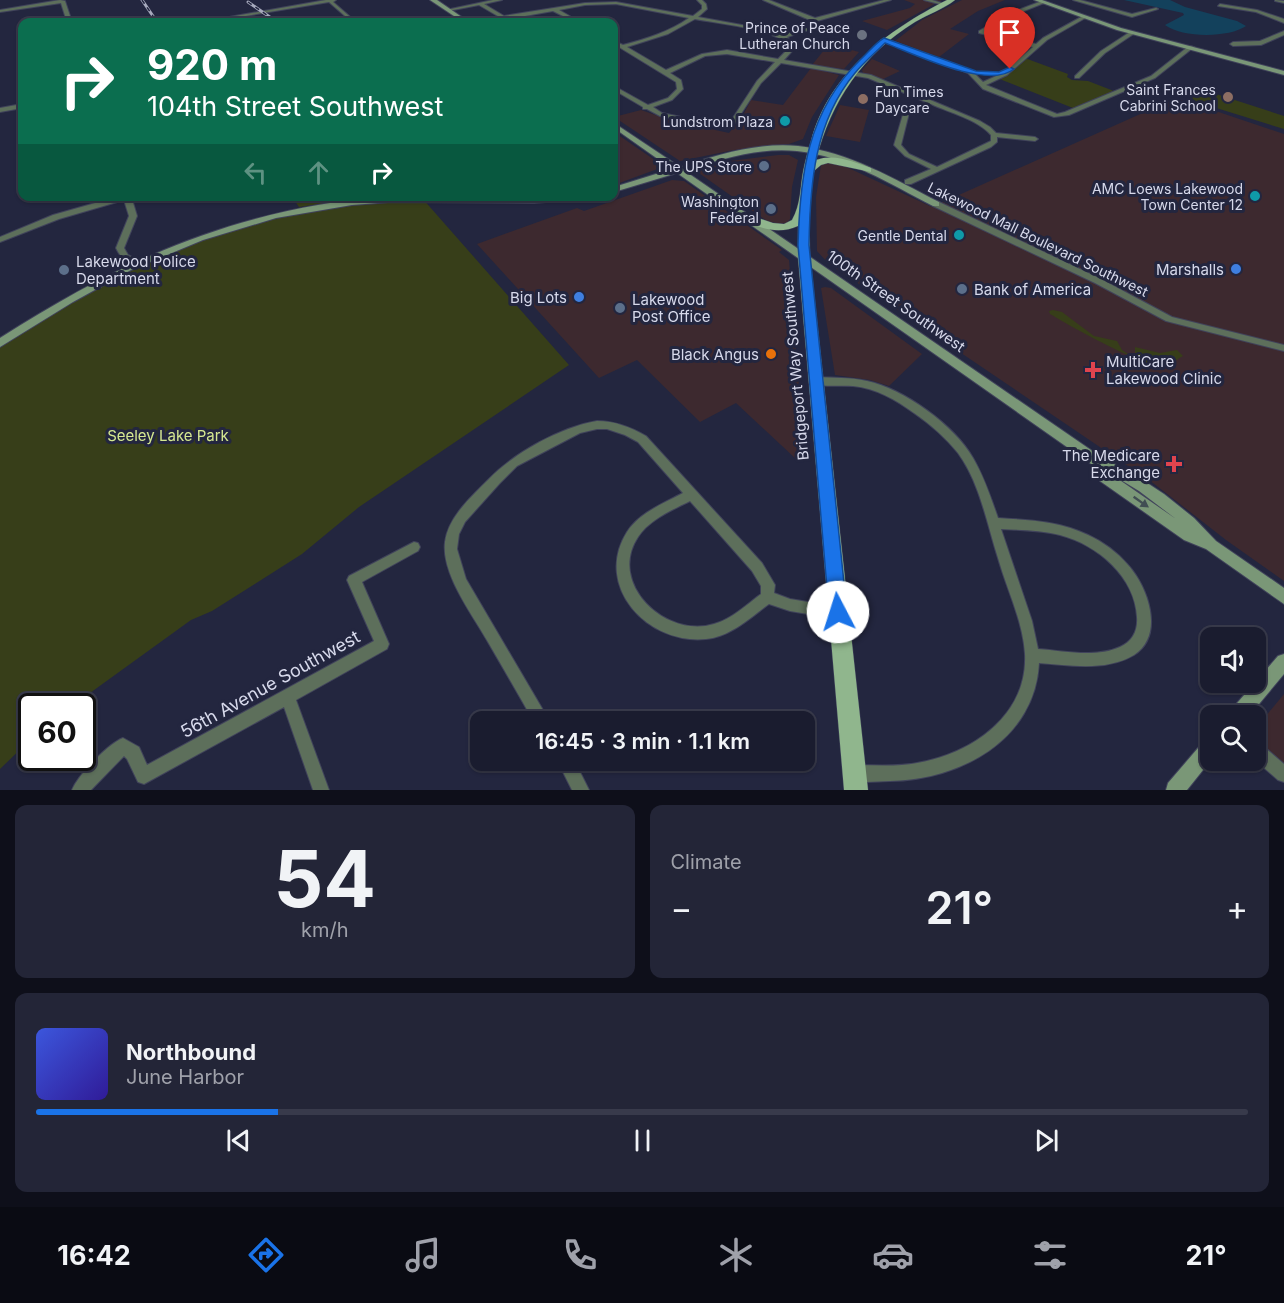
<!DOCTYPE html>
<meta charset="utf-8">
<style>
:root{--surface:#1a1c2f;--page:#232537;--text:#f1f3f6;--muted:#9fa1aa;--line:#383a4b;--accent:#1a73e8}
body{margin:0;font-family:Inter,sans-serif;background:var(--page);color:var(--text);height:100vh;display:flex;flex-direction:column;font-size:22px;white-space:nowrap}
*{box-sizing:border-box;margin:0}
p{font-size:20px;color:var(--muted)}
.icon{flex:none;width:33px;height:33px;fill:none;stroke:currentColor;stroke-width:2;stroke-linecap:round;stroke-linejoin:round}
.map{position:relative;height:790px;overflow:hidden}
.sheet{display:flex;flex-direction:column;gap:15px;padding:15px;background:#0e0f1a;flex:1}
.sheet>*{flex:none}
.guide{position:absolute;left:18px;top:18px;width:600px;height:183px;border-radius:12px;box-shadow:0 2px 4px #0004,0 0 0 2px var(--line);background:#0b6e4f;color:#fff;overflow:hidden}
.fabs{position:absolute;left:1200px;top:627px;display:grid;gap:12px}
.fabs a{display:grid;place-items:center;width:66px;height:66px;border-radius:12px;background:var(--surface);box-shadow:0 2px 4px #0004,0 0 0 2px var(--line);font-size:30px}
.speed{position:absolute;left:18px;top:693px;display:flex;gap:12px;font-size:30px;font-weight:700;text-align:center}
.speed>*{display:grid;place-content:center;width:78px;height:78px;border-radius:50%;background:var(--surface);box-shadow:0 2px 4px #0004,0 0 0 2px var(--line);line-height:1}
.speed .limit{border:3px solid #111;border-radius:9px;background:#fff;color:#111}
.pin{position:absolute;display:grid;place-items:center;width:51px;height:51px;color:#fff;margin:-62px -26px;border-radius:50% 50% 50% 0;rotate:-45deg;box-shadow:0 0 6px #0007}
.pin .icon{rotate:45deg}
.me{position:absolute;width:66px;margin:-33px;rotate:355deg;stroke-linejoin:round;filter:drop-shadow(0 0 4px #0008)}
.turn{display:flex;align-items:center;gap:21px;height:126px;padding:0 30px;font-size:27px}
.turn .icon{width:78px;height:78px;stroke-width:2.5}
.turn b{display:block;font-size:42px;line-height:51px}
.lanes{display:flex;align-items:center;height:57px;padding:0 30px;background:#0003;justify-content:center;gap:30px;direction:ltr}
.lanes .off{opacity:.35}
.big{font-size:45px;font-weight:600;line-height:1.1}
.sheet .tile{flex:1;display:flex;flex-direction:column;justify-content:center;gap:9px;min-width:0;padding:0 21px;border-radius:12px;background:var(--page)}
.sheet .dial{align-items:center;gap:0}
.dial b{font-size:78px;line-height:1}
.song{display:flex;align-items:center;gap:18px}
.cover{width:72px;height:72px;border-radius:9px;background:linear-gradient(135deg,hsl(230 70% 55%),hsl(250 70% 35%))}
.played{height:6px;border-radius:3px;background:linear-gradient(90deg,var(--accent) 20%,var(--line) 20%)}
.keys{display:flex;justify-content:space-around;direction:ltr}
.heat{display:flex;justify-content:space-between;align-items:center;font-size:33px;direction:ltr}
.sheet .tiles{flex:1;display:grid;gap:15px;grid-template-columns:1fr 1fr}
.tile:last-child{grid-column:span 2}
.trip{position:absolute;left:470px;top:711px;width:345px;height:60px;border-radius:12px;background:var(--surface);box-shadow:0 2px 4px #0004,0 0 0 2px var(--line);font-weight:600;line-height:60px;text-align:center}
.tabs{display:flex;height:96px;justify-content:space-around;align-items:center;background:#0a0b13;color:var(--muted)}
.tabs .icon{width:42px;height:42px}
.tabs .active{color:var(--accent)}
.tabs b{font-size:27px;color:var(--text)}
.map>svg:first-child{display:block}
.commercial{fill:#3d292f}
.green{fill:#373e19}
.water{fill:#13415c}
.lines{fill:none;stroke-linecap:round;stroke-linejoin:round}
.street-casing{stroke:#40435b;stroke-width:2}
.secondary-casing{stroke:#40435b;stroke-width:2}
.primary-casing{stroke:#40435b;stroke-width:1}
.street{fill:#5d6f5b;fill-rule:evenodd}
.secondary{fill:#7a9777;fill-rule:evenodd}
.primary{fill:#90b68d;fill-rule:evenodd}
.rail-casing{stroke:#a7aabd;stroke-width:3}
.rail{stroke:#23263f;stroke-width:1.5;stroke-dasharray:4.5;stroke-linecap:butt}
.oneway{fill:#414e53}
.route{fill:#1a73e8;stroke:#114b97;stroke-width:1.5}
.worship-dot{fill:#6b7280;stroke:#23263f;stroke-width:2}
.education-dot{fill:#8d6e63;stroke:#23263f;stroke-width:2}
.culture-dot{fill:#0f9aa8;stroke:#23263f;stroke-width:2}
.service-dot{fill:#5c6f8a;stroke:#23263f;stroke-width:2}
.shop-dot{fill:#3f7fe0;stroke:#23263f;stroke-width:2}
.food-dot{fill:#e8710a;stroke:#23263f;stroke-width:2}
.health-dot{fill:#e0444e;stroke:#23263f;stroke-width:2}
.labels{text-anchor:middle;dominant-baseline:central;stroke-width:6;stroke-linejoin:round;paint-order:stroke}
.far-poi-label{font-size:14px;fill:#d7d9eb;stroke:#23263f;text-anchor:end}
.far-street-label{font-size:14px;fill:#d7d9eb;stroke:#23263f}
.poi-label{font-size:15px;fill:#d7d9eb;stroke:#23263f;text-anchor:start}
.street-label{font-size:15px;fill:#d7d9eb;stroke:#23263f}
.park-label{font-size:15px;fill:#d6e991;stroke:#23263f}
.near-street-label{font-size:18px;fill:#d7d9eb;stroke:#23263f}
</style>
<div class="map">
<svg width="1284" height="790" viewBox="0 0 1284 790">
<rect width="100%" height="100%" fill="#23263f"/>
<path class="commercial" d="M904 0H942L887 30 862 21 910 8 915 4Z
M962 0H1005L978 11 950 29 969 34 939 57 895 41 922 20Z
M829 44 859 52 844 69 812 65Z
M872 59 900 71 881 80 863 73 862 70Z
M811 68 839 75 812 117 803 139 789 144 734 150 680 161 614 117 641 110 670 120 729 133 741 119 751 100 783 105Z
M1174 99 1186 101 1284 134V581L1226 540 1153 483 828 263 817 251 816 197 821 165 830 162 840 164 932 207Z
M840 105 869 110 860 142 826 136Z
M614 132 659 163 660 168 614 185Z
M778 155H789L798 160 792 187 790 219 787 223 781 224 767 221 696 171 730 161Z
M672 180 684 181 782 250 779 252 789 260 805 461 796 459 736 403 700 422 637 360 599 378 477 244 577 208 584 211Z
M825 287 831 288 922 354 889 386 870 380 835 375 821 288Z
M1284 694V768L1260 744 1256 735V728Z"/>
<path class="green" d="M1022 57 1068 74 1067 77 1072 80 1088 81 1119 93 1078 110 997 78Z
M1197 92 1213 93 1284 116V129L1197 102 1189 96Z
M292 197H368L299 207Z
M422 198 569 365 359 507 302 554 212 611 191 620 72 706H32L31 739 0 769V343L138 264 233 228 324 207Z
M1053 310 1062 312 1094 336 1117 341 1122 350 1131 356 1135 354V347L1160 353 1177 350 1183 356C1177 359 1170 366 1163 366 1145 368 1068 325 1050 314L1049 311Z"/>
<path class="water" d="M1124 0H1170L1185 7 1237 21 1246 26C1229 38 1182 38 1165 25L1184 15 1183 13Z"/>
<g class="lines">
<g class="street-casing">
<path id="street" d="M60 0 65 1 72 22H67L61 3 0 12V10Z
M326 0H336L333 2 356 22H352L329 2 210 22H201Z
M493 0H502L484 4 504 16 585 3 616 2 693 16 702 9V5L697 0H702L706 4 707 9 698 17 770 30 783 35 808 27 812 21 763 0H769L815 18 884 0H891L817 21 812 29 787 37 794 44 793 50 784 60 871 75 980 121 990 127 996 133 1035 137 1038 139 1035 141 997 137V142L991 147 911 184H905V180L931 169 905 156 894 145 904 111 926 102 868 78 781 63 761 83 733 126 727 129 660 116 647 109H643V107L614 90V86L648 105 668 98 677 89 676 82 614 44V41L623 45C646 39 669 32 689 18L616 4 585 5 559 10 580 22H575L553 11 508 19 511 21 508 22 479 5 448 11 446 10ZM695 19C720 24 769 28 788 44L787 50 778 59 727 50 702 54 666 70 627 47 668 34ZM727 54 775 62 757 81 729 124 724 126 662 113 653 107 672 100 683 89 681 80 670 73 705 56ZM931 104C950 113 977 119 991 135V141L937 167 909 154 901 145 909 113Z
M924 0H932L945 4 943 5Z
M1073 0H1080L1132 14 1156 8 1158 9 1132 17Z
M1275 0 1284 1V3L1275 1Z
M1042 1 1044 3 1014 15 985 32 1036 44 1043 38 1083 16 1087 17 1047 40 1007 75 986 85 1057 114 1065 112 1151 76 1189 46 1194 47 1155 78 1069 115 1054 117 983 89 968 73 881 40 886 39 972 71 983 82 1003 73 1033 47 979 33V31L1010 13Z
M1220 4 1257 10 1284 19V23L1256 12 1218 6Z
M459 17 461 19 442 22H433Z
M1284 31V35L1261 45 1233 46 1230 44 1233 42 1260 41Z
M1130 32 1135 33 1105 53 1079 78H1075V76L1101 51Z
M22 104V108L0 112V108Z
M120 196H131L137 216 124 248 128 255 141 262V266C129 267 121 258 116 248L129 216 124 200 59 219 0 242V237L53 215Z
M933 202H939L1101 279 1172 317 1284 345V351L1166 321 1095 283 933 206Z
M816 377C833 378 850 377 867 381 904 389 954 425 973 458 984 477 991 498 998 518 1029 520 1059 521 1088 535 1103 542 1117 552 1128 565 1148 587 1165 635 1134 655 1106 672 1069 665 1039 663 1035 740 960 780 890 781 877 781 860 784 848 779L846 773 848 767 854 765C875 765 897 767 917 763 972 754 1028 715 1025 654 1023 621 1007 590 998 558 987 524 980 483 958 453 946 438 930 424 914 413 896 400 876 388 853 386 840 385 825 387 812 384L811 381ZM1001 529C1021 530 1041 530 1060 535 1098 545 1135 577 1137 617 1138 630 1133 641 1120 647 1096 658 1064 651 1038 649L1032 621Z
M597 421C615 421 630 427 646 436L762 563 775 585 774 593 790 599 838 607 843 609 845 613 843 617 838 619 790 611 769 604C750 618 730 637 706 639 648 645 593 586 627 532 639 513 664 503 683 493L638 442 625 435 607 429H597L580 433 517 466 500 483 465 522 459 534 457 549 466 579 550 722H534C519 695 503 668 488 642 473 615 441 574 445 542 448 517 472 496 489 479 514 453 561 427 597 421ZM690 501 752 571 761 586V594C746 605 732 619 714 624 666 639 607 584 638 537 649 520 672 510 690 501Z
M414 542 418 543 420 547 418 551 362 582 389 644 387 649 296 700 329 790H313L284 707 144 784 138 782 127 759 124 756 91 790H72C78 775 108 744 123 738L139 747 147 765 374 641 347 580 349 576Z
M1256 743 1262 745 1284 764V782L1278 780 1255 760Z
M557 760H574L589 790H572Z"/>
</g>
<g class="secondary-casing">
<path id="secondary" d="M430 0H437L469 22H463Z
M1034 0H1042L1121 28 1284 71V75L1117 30Z
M614 123 680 167C717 155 758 142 798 146 849 152 894 179 939 202V206H933C890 184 846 156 797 151 759 147 721 159 685 171L1104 459 1132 473 1164 494 1194 518 1216 541 1284 588V604L1206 549 1184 540 1100 481 1094 466 677 173 614 192V187L672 169 614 128ZM1111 474 1139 491 1176 519Z
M389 196H586L582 199 534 203 391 202 352 205 276 218 203 240 131 270 73 302 0 347V338C125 258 240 208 389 196Z
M1284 654V674L1249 716H1229L1231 710 1278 656Z
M1210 738 1211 760 1187 790H1166L1168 783 1204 741Z"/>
</g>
<g class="primary-casing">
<path id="primary" d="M947 0H955C944 9 928 14 915 22 863 54 831 101 816 160 835 153 853 162 871 168V172L828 163 821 165 815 170 813 174 809 213 810 257 868 790H844L798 257V226C781 234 758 230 743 218L749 215 773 223 784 224 792 220C801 204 800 188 803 172 805 161 808 151 811 141 829 73 888 30 947 0Z"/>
</g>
<use href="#street" class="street"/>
<use href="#secondary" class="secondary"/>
<use href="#primary" class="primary"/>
<g class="rail-casing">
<path id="rail" d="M142 0 157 22
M248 2 277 22"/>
</g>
<use href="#rail" class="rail"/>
</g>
<defs><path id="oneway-solid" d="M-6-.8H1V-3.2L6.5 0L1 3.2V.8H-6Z" transform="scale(1.5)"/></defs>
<use class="oneway" href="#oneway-solid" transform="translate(1141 502) rotate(35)"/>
<path class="route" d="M884 38 976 71 999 72 1010 67 1014 69C988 90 914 54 885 43 875 53 864 62 855 73 814 122 810 185 809 245L847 612 844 618 838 621 831 618 829 612 798 245C800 175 807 112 860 60 868 53 875 43 884 38Z"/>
<circle class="worship-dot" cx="862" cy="35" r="6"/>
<g class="education-dot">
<circle cx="1228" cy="97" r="6"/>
<circle cx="863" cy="99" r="6"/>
</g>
<g class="culture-dot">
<circle cx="785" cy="121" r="6"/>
<circle cx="1255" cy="196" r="6"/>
<circle cx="959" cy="235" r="6"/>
</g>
<g class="service-dot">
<circle cx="764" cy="166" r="6"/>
<circle cx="771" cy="209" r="6"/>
<circle cx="64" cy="270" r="6"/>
<circle cx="962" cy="289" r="6"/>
<circle cx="620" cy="308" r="6"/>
</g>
<g class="shop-dot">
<circle cx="1236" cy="269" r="6"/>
<circle cx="579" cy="297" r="6"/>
</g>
<circle class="food-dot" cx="771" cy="354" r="6"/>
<g class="health-dot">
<path d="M1090 361h6v6h6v6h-6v6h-6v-6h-6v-6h6z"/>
<path d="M1171 455h6v6h6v6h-6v6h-6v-6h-6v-6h6z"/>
</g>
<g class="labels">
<g class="far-poi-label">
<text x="850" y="27">Prince of Peace<tspan x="850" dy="16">Lutheran Church</tspan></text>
<text x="1216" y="89">Saint Frances<tspan x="1216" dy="16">Cabrini School</tspan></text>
<text x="875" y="91" text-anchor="start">Fun Times<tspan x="875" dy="16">Daycare</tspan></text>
<text x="773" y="121">Lundstrom Plaza</text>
<text x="752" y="166">The UPS Store</text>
<text x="1243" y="188">AMC Loews Lakewood<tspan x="1243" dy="16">Town Center 12</tspan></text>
<text x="759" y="201">Washington<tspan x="759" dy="16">Federal</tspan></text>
<text x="947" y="235">Gentle Dental</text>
</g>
<g class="far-street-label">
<text transform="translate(1038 239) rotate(26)">Lakewood Mall Boulevard Southwest</text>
</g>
<g class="poi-label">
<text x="76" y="261">Lakewood Police<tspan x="76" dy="17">Department</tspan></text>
<text x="1224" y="269" text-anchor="end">Marshalls</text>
<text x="974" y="289">Bank of America</text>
<text x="567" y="297" text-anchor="end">Big Lots</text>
<text x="632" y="299">Lakewood<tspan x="632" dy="17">Post Office</tspan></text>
<text x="759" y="354" text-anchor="end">Black Angus</text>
<text x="1106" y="361">MultiCare<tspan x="1106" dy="17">Lakewood Clinic</tspan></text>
<text x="1160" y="455" text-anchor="end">The Medicare<tspan x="1160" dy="17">Exchange</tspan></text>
</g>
<g class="street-label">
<text transform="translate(896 301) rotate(35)">100th Street Southwest</text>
<text transform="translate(795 366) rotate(-95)">Bridgeport Way Southwest</text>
</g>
<g class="park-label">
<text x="168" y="435">Seeley Lake Park</text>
</g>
<g class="near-street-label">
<text transform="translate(270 684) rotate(-29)">56th Avenue Southwest</text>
</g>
</g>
</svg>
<div class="fabs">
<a><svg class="icon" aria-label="sound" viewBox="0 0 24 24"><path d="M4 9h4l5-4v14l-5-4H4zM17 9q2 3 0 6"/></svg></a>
<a><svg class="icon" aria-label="search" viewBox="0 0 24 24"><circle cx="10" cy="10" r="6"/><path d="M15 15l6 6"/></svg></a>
</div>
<div class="speed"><div class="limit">60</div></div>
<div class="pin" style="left:1010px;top:69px;background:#d93025"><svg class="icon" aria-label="arrive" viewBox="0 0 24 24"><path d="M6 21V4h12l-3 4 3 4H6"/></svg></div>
<svg class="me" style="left:838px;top:612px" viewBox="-20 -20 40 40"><circle r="19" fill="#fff"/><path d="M0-13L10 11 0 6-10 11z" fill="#1a73e8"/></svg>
<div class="trip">16:45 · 3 min · 1.1 km</div>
<div class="guide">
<div class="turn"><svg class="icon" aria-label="right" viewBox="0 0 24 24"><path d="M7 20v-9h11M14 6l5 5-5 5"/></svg><div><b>920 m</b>104th Street Southwest</div></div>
<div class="lanes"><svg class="icon off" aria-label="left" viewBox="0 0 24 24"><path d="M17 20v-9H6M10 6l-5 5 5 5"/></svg><svg class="icon off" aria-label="ahead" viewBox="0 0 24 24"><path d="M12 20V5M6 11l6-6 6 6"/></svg><svg class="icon" aria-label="right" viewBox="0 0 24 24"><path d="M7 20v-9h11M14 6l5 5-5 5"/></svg></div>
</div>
</div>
<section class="sheet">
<div class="tiles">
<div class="tile dial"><b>54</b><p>km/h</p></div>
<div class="tile"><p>Climate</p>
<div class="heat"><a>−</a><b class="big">21°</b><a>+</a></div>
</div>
<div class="tile">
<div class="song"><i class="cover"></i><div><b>Northbound</b><p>June Harbor</p></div></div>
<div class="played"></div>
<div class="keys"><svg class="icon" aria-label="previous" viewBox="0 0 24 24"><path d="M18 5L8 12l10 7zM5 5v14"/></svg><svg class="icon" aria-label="pause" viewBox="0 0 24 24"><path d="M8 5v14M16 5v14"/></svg><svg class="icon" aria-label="next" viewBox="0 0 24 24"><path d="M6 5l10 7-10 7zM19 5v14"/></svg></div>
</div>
</div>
</section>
<nav class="tabs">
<b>16:42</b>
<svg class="icon active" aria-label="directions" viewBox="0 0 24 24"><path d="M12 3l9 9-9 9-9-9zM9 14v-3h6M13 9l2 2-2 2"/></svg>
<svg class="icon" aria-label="music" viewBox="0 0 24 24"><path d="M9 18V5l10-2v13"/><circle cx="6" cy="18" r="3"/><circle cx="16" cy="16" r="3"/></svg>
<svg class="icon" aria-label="phone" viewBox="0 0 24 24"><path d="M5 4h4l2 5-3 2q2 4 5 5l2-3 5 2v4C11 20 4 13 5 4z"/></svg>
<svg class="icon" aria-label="climate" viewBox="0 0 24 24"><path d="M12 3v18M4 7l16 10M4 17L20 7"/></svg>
<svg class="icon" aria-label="car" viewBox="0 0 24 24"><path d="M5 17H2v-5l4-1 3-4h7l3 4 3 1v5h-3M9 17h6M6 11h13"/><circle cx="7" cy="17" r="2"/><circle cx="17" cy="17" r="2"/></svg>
<svg class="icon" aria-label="filters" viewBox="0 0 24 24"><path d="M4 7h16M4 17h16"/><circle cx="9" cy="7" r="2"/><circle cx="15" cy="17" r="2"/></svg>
<b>21°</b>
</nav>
